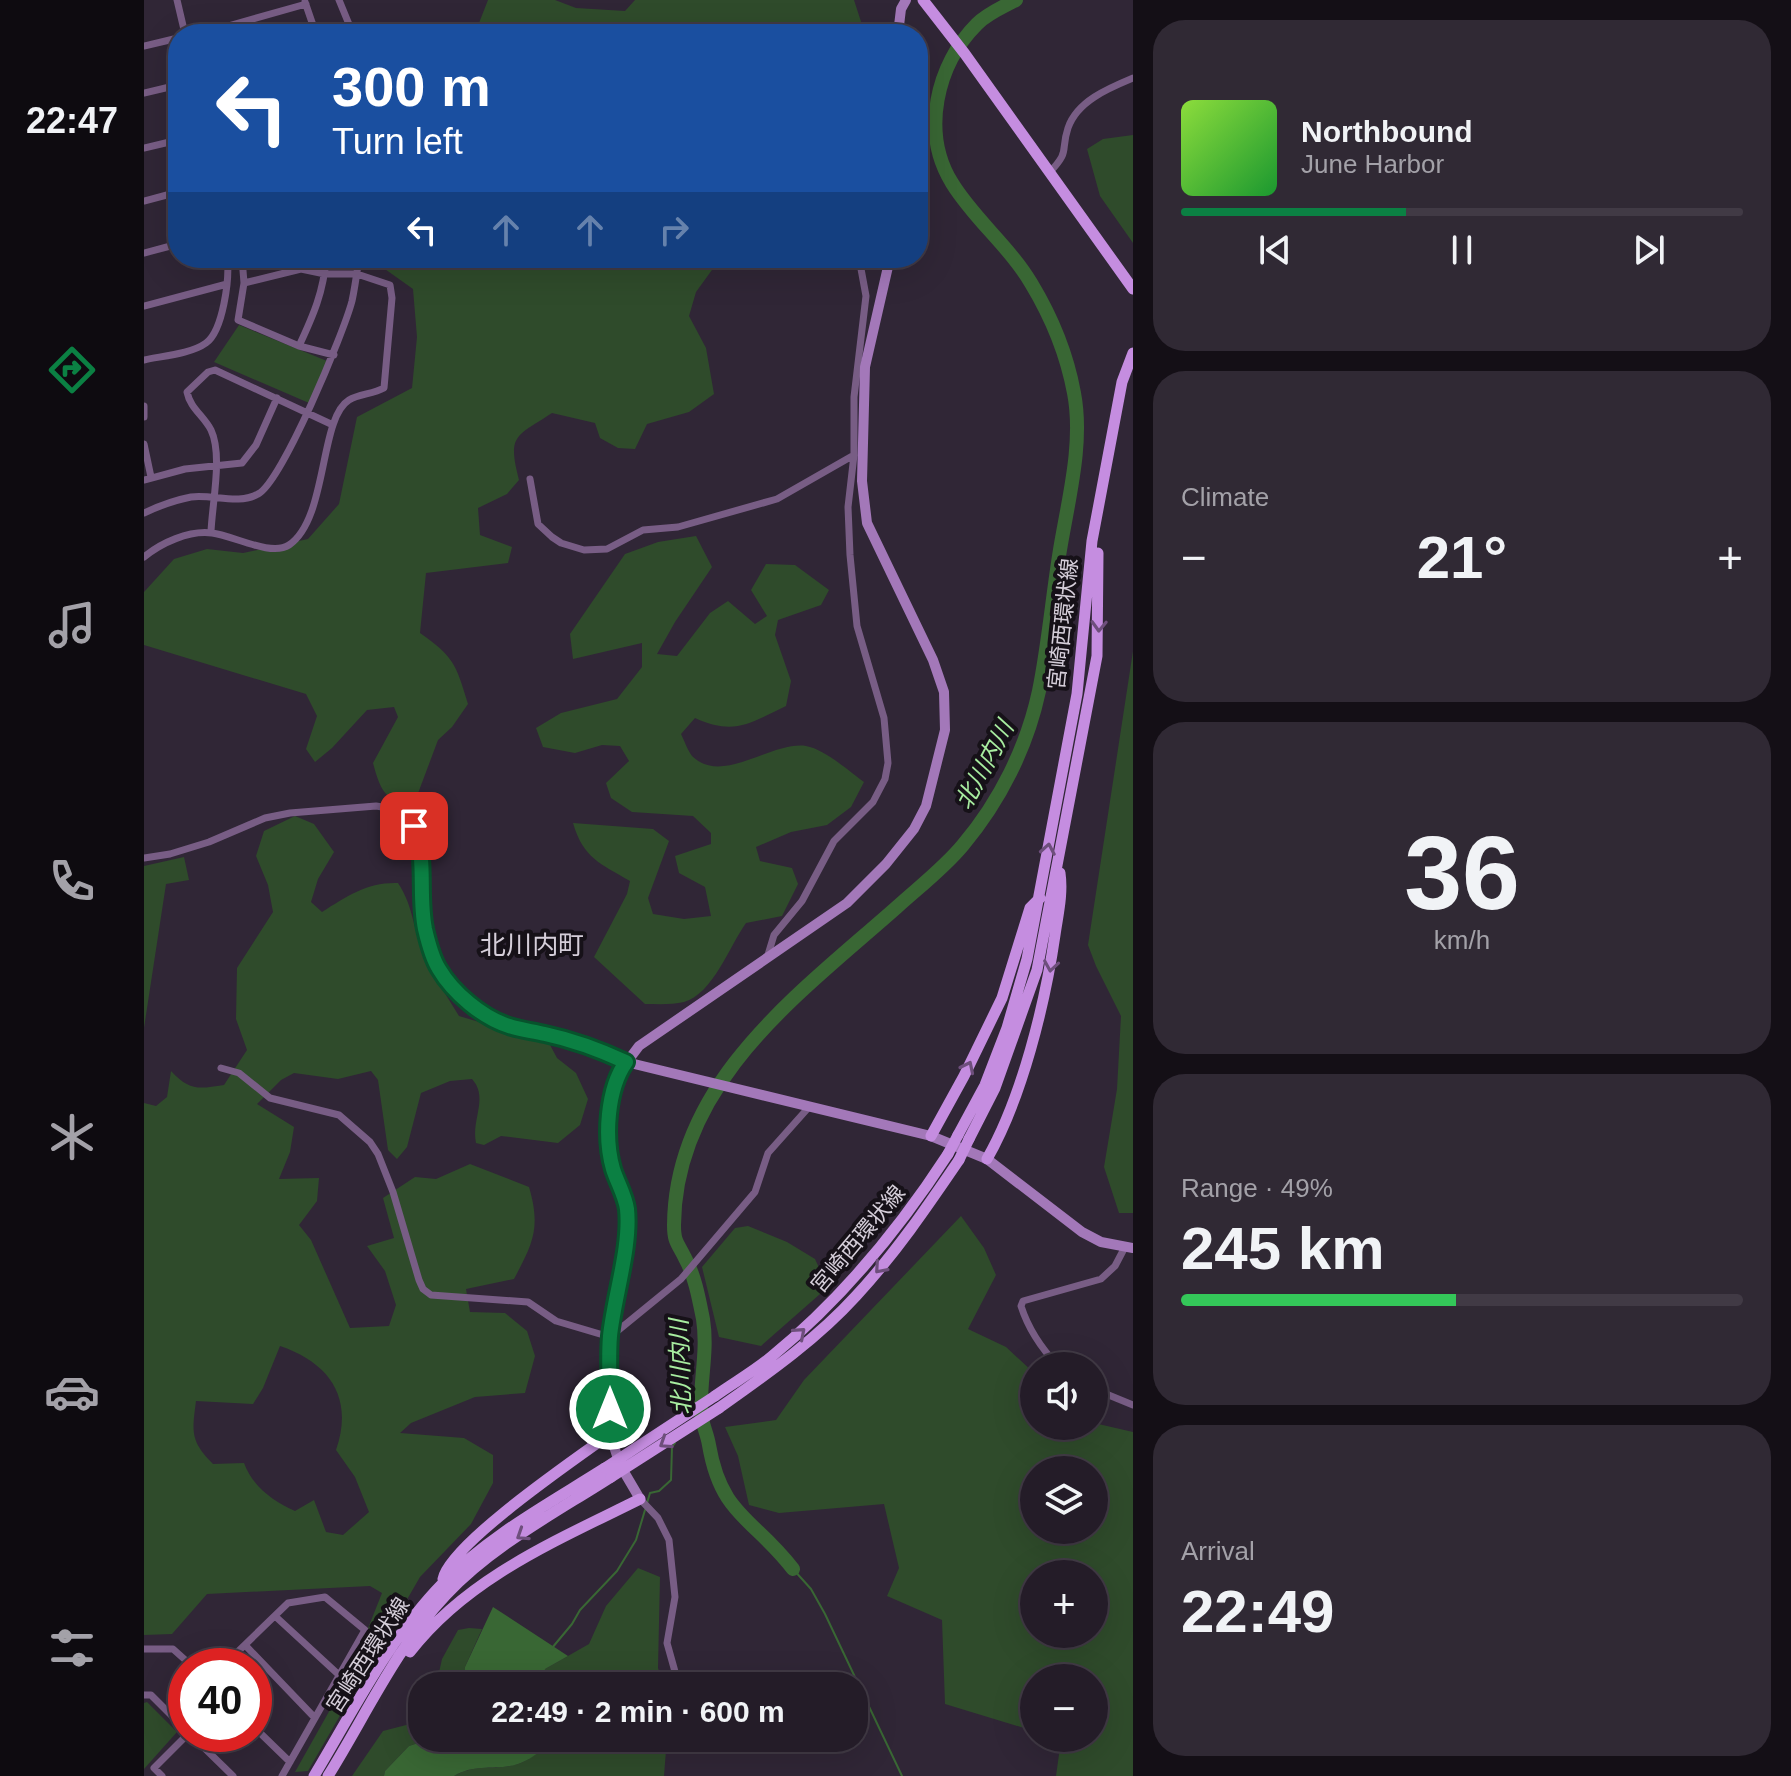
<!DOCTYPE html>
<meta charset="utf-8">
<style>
:root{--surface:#241c28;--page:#302934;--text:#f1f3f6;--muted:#a3a1a8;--line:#413a45;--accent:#0b8043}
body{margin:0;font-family:Helvetica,"Noto Sans JP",sans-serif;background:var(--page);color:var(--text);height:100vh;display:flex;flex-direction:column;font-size:30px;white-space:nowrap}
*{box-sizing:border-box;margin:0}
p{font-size:26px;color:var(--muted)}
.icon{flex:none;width:44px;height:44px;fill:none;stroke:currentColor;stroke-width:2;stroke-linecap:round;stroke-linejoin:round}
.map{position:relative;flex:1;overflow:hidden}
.details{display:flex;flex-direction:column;gap:20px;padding:20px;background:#140f16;width:658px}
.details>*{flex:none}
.top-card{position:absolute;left:24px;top:24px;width:760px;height:244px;border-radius:32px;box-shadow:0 8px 32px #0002,0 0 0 2px var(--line);background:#1a4fa0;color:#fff;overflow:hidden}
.controls{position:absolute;left:876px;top:1352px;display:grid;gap:16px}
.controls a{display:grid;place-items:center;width:88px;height:88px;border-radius:50%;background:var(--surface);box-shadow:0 8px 32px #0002,0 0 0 2px var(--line);font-size:40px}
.speed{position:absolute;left:24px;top:1648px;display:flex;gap:16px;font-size:40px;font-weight:700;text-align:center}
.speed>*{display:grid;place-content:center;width:104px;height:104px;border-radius:50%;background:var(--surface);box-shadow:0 8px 32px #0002,0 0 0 2px var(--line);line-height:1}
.speed .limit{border:12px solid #d22;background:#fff;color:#111}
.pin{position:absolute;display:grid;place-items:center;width:68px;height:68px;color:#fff;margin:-34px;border-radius:16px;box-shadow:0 4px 12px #0006}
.me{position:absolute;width:88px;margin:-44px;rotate:0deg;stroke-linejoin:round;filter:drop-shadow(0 0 6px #0008)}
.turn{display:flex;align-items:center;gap:28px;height:168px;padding:0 32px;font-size:36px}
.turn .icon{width:104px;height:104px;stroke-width:2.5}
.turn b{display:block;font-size:56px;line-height:68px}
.lanes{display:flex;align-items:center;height:76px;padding:0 32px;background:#0003;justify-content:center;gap:40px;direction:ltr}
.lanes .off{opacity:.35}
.big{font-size:60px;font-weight:800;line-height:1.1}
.details .tile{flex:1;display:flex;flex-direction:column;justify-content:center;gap:12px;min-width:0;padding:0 28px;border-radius:32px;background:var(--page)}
.details .dial{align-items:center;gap:0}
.dial b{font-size:104px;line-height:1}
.song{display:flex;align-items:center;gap:24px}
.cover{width:96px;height:96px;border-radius:12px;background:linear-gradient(135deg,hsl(90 70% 55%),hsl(130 70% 35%))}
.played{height:8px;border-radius:4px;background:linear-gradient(90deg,var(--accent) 40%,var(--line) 40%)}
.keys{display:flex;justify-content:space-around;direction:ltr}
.heat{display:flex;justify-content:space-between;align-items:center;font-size:44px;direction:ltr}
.charge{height:12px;border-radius:6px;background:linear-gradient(90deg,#34c759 49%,var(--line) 0)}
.trip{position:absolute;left:264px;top:1672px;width:460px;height:80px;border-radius:32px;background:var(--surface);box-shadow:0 8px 32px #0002,0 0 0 2px var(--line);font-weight:800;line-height:80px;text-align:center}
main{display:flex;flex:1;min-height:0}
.menu{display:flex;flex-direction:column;width:144px;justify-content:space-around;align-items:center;background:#0e0b10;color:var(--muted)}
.menu .icon{width:56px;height:56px}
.menu .current{color:var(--accent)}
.menu b{font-size:36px;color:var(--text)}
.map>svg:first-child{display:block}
.green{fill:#2f4b2b;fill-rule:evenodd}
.water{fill:#396734}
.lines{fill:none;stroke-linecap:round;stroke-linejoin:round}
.stream{stroke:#396734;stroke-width:2}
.river{stroke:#396734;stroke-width:14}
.street{stroke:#785d85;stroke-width:7}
.secondary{stroke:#a378b9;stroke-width:10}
.primary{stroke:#c58de0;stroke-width:11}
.primary-bridge{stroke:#c58de0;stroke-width:11}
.oneway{stroke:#6e4f7c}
.route-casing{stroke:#07532c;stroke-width:20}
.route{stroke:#0b8043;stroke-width:14}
.labels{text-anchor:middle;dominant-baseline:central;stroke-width:8;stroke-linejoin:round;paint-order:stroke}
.street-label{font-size:22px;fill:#d5ced9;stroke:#161118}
.water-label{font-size:24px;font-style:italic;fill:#a8eda0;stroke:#161118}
.quarter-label{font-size:26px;fill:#d5ced9;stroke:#161118}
</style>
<main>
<nav class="menu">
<b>22:47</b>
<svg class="icon current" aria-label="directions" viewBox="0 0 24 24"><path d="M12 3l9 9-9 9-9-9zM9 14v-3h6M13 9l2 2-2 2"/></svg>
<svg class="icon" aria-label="music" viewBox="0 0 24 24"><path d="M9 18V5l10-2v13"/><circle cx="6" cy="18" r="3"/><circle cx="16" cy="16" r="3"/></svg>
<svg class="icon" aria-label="phone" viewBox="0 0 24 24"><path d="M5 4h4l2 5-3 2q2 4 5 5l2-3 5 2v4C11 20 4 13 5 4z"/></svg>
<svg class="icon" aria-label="climate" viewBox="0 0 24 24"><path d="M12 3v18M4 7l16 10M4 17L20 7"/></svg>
<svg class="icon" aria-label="car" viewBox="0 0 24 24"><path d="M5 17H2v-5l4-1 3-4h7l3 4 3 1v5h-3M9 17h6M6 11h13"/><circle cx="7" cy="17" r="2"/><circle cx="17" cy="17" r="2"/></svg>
<svg class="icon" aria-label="filters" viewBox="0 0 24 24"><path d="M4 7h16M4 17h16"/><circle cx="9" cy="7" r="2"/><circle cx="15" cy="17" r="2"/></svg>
</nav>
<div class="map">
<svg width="989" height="1776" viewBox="0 0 989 1776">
<rect width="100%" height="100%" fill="#302636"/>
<path class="green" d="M344 0H411L432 8 481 11 491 0H710L721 34H335V23Z
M989 135V243L956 196 943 149 959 139Z
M232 258H573V263L552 292 545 316 562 348 570 394 545 412 503 424 491 449 474 448 456 438 451 423 408 413C372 437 363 434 375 480L363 494 334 508 336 535 368 547 364 563 282 573 276 633C310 657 312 664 324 704L308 727 294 740 270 804C241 803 236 789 229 763L254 717 250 707 223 710 188 748 171 762 162 749 173 716 162 694 0 645V592L30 559 63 549 99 553 164 539 195 504 213 417 268 388 273 337 269 289 231 262Z
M95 325 183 361 165 403 70 362Z
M552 536 568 567 531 622 513 654 533 656 566 613 584 601 611 624 623 616 607 590 622 564 651 565 685 590 677 605 634 620 631 635 647 681 642 706C606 723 591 736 551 718L537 734C540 740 544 751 548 756 578 786 627 741 662 746 680 749 705 771 720 782L707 807 683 825 647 832 612 847 616 861 648 868 654 884 638 916 602 923C586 945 569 994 540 1002 528 1005 513 1004 501 1004L450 957 483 894 486 881C457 864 439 858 429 823L509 829 525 841 504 898 509 914 540 919 567 916 561 887 535 873 531 856 567 844V833L549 816 488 812 467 798 462 783 485 761 476 746 458 745 431 753 399 747 392 728 417 713 473 699 498 667V643L429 659 426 634 481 554 514 542Z
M989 651V1213H975L960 1167 973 1089 977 1016 952 966 944 945Z
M151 816 170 824 190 852 174 879 167 902 178 912C203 896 224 882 254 883 270 907 269 930 280 955 289 976 303 996 315 1016L405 1043 413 1058 432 1073 444 1099 436 1125 414 1143 357 1136 340 1145 332 1143C327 1119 345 1098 328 1079L306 1081 277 1093 263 1147 253 1159 244 1150 234 1080 227 1071 194 1079 150 1073 137 1080 113 1104 150 1127 146 1152 135 1179 175 1178 173 1201 155 1225 167 1240 206 1328 245 1326 252 1305 241 1271 223 1246 250 1238 239 1198 271 1177 292 1179 326 1164 385 1187C397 1228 389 1243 370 1279L322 1289 326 1312 361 1313 383 1331 391 1356 381 1393 331 1397 267 1423 256 1433 320 1438 349 1455V1483L327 1524 276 1577 164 1771 151 1772 205 1676 238 1593 226 1586 63 1594 28 1634 0 1635V1103L12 1106 23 1097 27 1071C46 1091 54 1089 80 1085L103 1050 92 1019 93 968 129 912 124 885 112 856 120 831ZM136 1346C186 1363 210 1398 192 1450L211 1477 225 1512 199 1535 182 1532 170 1500 151 1511C129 1501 109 1487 100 1463L69 1464C46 1441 48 1432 52 1401L109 1404 119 1388Z
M40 857 45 880 22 884 0 1028V866Z
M817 1216 840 1248 852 1275 824 1329 862 1347 890 1373V1426H950V1423L989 1432V1776H912L917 1740 912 1738H950V1678H890V1731L801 1704 798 1620 743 1596 755 1568 740 1504 635 1513 605 1505 594 1456 581 1427 632 1420 660 1380ZM890 1470H950V1530H890ZM890 1574H950V1634H890Z
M604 1226 643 1242 671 1259 684 1287 617 1346 575 1337 558 1267 591 1228Z
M494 1568 516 1577 514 1668 520 1686H398L401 1669 445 1644 462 1606Z
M325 1628 338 1629 321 1667 319 1686H292L298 1659 314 1630Z
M3 1702 33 1732 0 1769V1703Z
M278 1717V1738H290L265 1746 241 1771 240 1776H208L239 1731 266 1724Z
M402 1738H523L520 1776H310C331 1763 352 1771 374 1764 381 1762 390 1755 397 1751Z"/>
<path class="water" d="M349 1607 424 1656 401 1669 398 1686H319L321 1667Z
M290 1738H402L397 1751C390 1756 381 1762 374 1764 353 1771 331 1763 310 1776H240L241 1771 265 1746Z"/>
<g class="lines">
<path class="stream" d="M503 1503 506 1493 515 1491 527 1480 528 1447 531 1443
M649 1569 667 1589 681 1614 758 1776
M408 1648 428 1624 436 1610 473 1571 492 1540 501 1510"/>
<path class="river" d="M649 1569C610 1518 577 1516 565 1445 563 1432 557 1423 557 1410 556 1379 564 1351 559 1319 555 1299 551 1276 541 1258 534 1243 530 1243 530 1225 531 1082 656 993 753 907 775 887 800 868 819 845 856 801 883 747 895 691 904 647 908 601 915 556 923 504 940 445 930 393 923 355 907 316 887 283 865 246 830 219 808 183 777 133 792 65 833 24 844 13 859 7 872 0"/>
<path class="street" d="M33 0 41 34
M195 0 209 34
M161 2 172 34
M56 34 162 4
M0 46 34 38
M0 93 34 85
M0 148 34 140
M905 173C927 150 916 152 924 128 933 101 965 88 989 78
M0 201 34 192
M0 253 34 244
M98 258 100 283 94 320 155 346 190 355
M0 306 83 284
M155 346C169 316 180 291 182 258
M0 360C18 356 47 354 62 343 79 331 86 278 83 258
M0 406V417
M0 444 7 477
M386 479 394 524 408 537 417 543 440 550 463 549 499 530 534 527 633 499 710 455
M0 480 41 469 98 463 112 445 133 398
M0 513C15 506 31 500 47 497 68 494 95 505 114 494 138 482 200 332 208 301 211 287 213 272 215 258
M67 532C68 504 79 455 67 430 60 416 46 408 43 392L64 372 71 370 189 425
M0 557C17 543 45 530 68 533 88 535 127 557 145 545 184 519 175 418 205 400 215 394 229 394 240 388L248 298 246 285 213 274H181L157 269 100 283
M0 858 26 854 65 842 121 818 146 813 232 806 257 810 265 815 274 836 278 909 289 958 299 976 326 1002 350 1020 456 1050 482 1062
M623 958 630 935 658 901 690 841 729 802 741 779 744 763 740 718 713 626 706 555 704 507 710 455V397L722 296 715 258
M77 1068 95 1073 126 1098 195 1115 226 1142 234 1154 249 1192 275 1280 279 1289 287 1295 384 1302 412 1321 466 1337 537 1279 611 1192 624 1153 665 1107
M914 1366C898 1349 884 1328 877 1306L879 1301 957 1279 971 1266 981 1247
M950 1389 989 1405
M496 1499 514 1518 525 1540 531 1597 523 1643 535 1686
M131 1616 195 1675
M101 1645 171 1718
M0 1649H29L48 1666
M79 1666 144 1603 181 1597 221 1630 138 1776
M0 1695H7L42 1730
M28 1715 42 1702
M110 1727 146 1762
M46 1734 89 1776
M634 1738 646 1743 710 1740
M18 1776 10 1768 44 1734"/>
<path class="secondary" d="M754 34 757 9 762 0
M482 1062 787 1136 843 1159 938 1232 957 1242 989 1248
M496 1499 476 1465 466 1434V1337L483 1223 482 1203 468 1166 465 1142 467 1106 474 1074 495 1046 703 903 742 864 770 829 782 806 801 730 800 692 789 660 723 523 718 481 721 367 746 258"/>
<path class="primary" d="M779 0 821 54 989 289
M814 1135 841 1085 863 1028 883 959 933 694 948 541 978 382 989 353
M787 1136 820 1076 858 998 886 908 896 898
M825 1139 851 1088 893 970 953 656 954 553
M843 1159C878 1098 901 1004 911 935 914 914 919 894 916 873
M571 1396C589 1383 609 1372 627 1357 698 1299 754 1231 804 1154
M575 1408C623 1374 672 1340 712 1296 751 1254 783 1207 815 1160
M299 1579C306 1544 433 1458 466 1434
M266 1652C324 1577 414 1540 496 1499
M170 1776C208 1713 246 1637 298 1584 344 1536 406 1503 461 1468
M184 1776C222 1715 252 1648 302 1595 348 1546 411 1513 467 1477"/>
<path class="primary-bridge" d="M804 1154 814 1135
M815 1160 825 1139
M461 1468 571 1396
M467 1477 575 1408"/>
</g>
<defs><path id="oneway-chevron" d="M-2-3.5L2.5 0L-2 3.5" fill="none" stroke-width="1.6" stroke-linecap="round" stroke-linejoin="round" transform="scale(2)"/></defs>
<g class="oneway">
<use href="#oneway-chevron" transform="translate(955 626) rotate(92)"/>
<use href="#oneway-chevron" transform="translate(904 849) rotate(-80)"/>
<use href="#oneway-chevron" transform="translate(907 966) rotate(99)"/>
<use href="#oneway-chevron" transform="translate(824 1067) rotate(-64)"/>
<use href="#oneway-chevron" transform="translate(736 1268) rotate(131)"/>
<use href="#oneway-chevron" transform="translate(656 1333) rotate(-41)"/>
<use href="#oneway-chevron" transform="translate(521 1443) rotate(147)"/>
<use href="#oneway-chevron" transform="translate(378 1535) rotate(147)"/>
</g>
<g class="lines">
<g class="route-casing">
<path id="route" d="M270 826C283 858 274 895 281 929 284 942 288 958 295 969 309 993 339 1018 365 1026 377 1030 389 1031 401 1034 429 1040 456 1050 482 1062 463 1089 460 1138 469 1169 473 1182 481 1195 483 1209 487 1247 470 1297 466 1336 464 1360 466 1385 466 1409"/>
</g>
<use href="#route" class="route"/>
</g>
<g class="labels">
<g class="street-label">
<text transform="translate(919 624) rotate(-84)">宮崎西環状線</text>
<text transform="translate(714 1239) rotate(-50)">宮崎西環状線</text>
<text transform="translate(224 1655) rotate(-57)">宮崎西環状線</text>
</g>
<g class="water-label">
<text transform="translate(840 765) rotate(-62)">北川内川</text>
<text transform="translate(536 1367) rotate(-92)">北川内川</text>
</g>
<g class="quarter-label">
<text x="388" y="945">北川内町</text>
</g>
</g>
</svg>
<div class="controls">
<a><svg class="icon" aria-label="sound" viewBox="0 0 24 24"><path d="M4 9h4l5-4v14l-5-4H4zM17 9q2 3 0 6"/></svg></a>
<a><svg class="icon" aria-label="layers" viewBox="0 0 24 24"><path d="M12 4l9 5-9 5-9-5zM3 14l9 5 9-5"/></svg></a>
<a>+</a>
<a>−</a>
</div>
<div class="speed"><div class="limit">40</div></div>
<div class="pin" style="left:270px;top:826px;background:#d93025"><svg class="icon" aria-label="arrive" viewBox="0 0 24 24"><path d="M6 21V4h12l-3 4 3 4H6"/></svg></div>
<svg class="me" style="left:466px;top:1409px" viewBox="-20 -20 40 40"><circle r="17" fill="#0b8043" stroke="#fff" stroke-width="3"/><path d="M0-11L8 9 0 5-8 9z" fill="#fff"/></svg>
<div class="trip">22:49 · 2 min · 600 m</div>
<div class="top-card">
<div class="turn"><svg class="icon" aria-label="left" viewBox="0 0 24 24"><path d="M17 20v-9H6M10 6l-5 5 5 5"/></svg><div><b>300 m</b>Turn left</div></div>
<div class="lanes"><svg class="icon" aria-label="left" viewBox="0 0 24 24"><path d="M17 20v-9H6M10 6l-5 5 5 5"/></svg><svg class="icon off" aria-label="ahead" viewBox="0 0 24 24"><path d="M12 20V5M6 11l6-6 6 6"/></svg><svg class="icon off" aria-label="ahead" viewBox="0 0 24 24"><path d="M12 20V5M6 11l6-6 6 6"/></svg><svg class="icon off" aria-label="right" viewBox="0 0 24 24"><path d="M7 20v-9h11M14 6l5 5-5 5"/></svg></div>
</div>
</div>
<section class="details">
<div class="tile">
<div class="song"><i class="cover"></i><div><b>Northbound</b><p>June Harbor</p></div></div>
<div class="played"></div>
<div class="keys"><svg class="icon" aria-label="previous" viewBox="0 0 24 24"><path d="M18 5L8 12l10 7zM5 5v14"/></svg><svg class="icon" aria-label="pause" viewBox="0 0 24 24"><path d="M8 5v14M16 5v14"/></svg><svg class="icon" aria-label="next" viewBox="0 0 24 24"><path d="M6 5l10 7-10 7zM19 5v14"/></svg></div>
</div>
<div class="tile"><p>Climate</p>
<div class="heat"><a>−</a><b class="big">21°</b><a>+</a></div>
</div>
<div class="tile dial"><b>36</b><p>km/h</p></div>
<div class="tile"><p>Range · 49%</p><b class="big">245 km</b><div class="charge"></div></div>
<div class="tile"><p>Arrival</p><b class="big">22:49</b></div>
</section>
</main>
